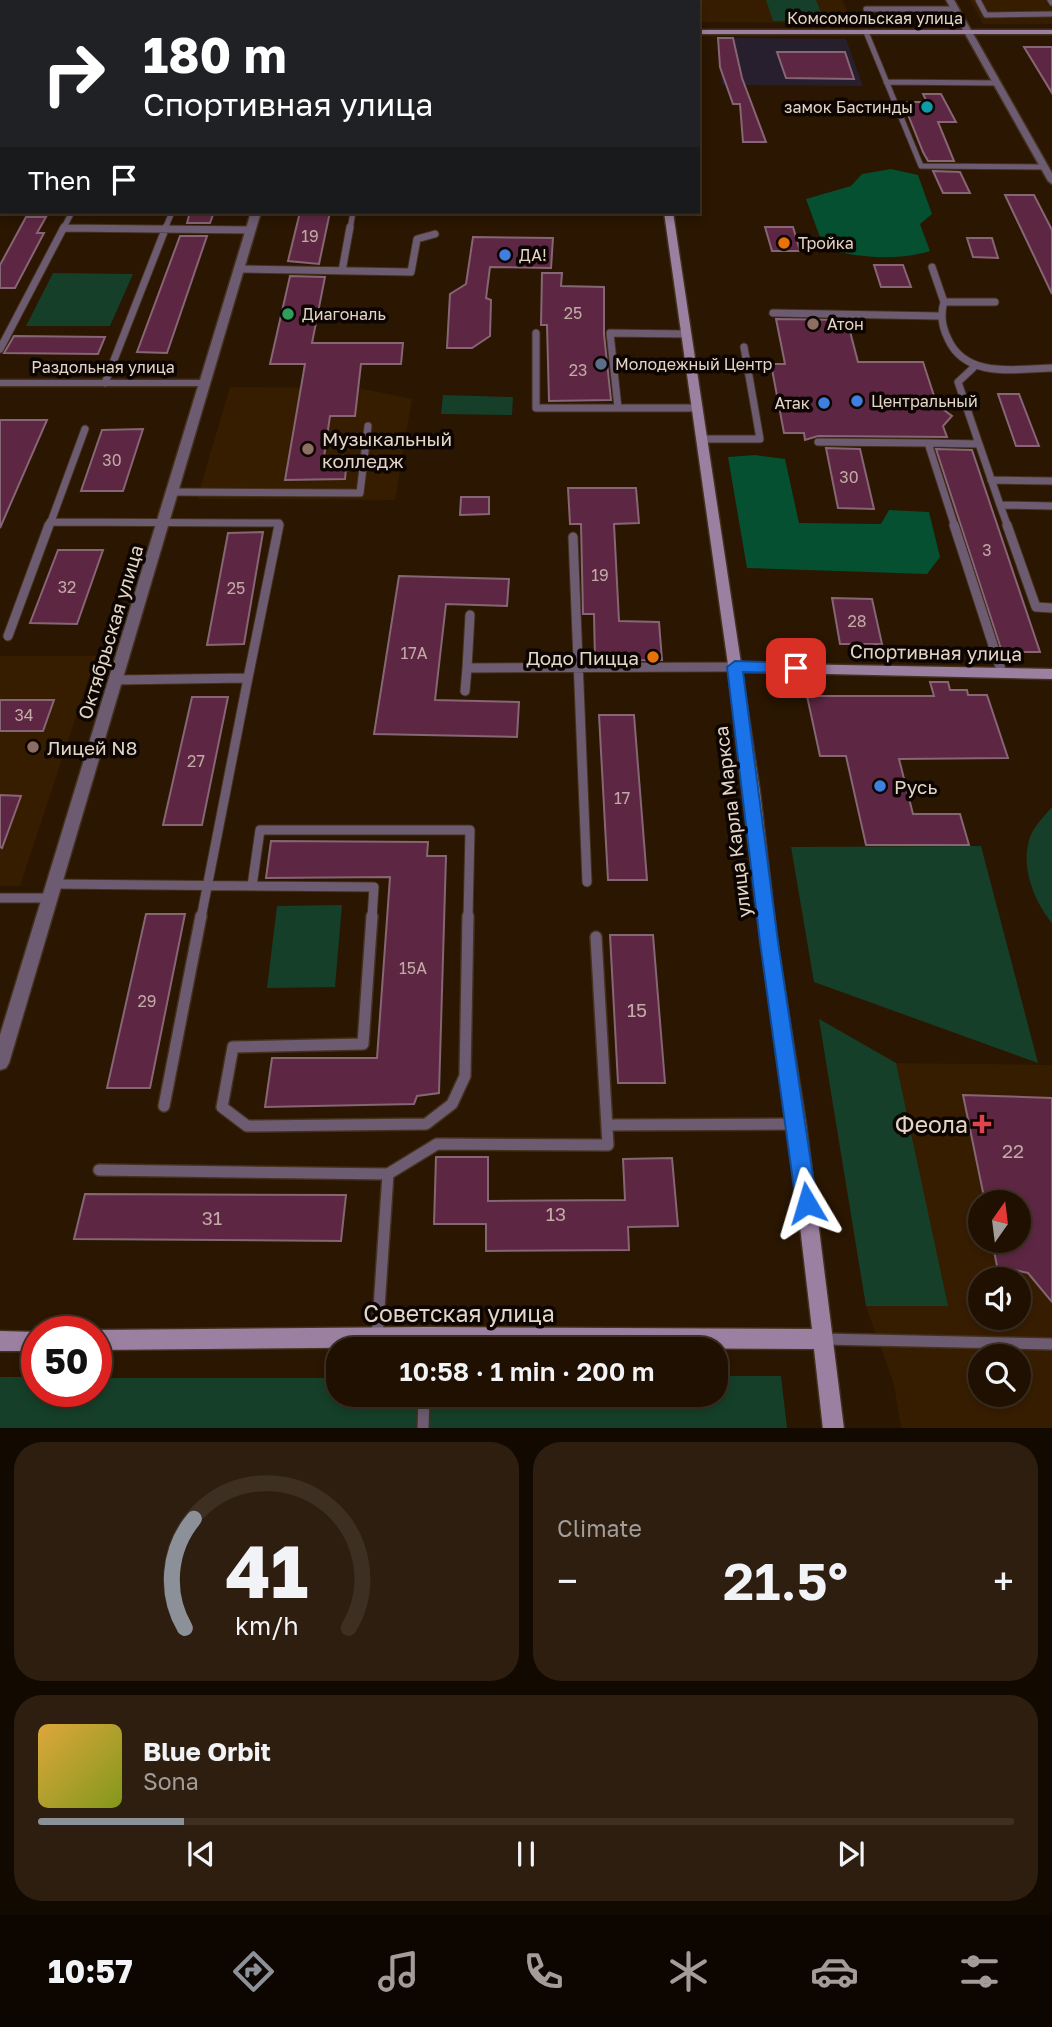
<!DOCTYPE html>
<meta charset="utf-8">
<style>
:root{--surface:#201001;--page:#2d1e10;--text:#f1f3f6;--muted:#a29d99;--line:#3d3023;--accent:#8c9099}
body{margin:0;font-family:"Golos Text",sans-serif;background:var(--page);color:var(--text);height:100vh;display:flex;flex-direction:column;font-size:26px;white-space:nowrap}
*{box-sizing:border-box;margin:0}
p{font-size:23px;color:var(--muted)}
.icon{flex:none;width:38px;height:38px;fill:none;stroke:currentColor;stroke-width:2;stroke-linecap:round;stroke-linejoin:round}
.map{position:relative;height:1428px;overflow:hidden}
.panel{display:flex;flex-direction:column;gap:14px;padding:14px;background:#120901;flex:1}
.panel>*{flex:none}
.top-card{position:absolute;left:0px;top:0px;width:700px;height:214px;box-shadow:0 4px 10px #0003,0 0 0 2px var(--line);background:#202124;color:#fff;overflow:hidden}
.needle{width:46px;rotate:14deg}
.controls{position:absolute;left:968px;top:1190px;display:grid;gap:14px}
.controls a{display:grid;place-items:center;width:63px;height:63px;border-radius:50%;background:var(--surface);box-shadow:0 4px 10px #0003,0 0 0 2px var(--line);font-size:35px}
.speed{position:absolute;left:21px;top:1316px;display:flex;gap:14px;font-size:35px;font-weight:700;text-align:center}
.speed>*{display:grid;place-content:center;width:91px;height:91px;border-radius:50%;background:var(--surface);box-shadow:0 4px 10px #0003,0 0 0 2px var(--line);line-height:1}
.speed .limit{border:10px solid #d22;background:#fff;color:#111}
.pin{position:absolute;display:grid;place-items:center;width:60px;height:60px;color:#fff;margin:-30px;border-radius:14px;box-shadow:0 4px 10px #0006}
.me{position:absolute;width:77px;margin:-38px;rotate:353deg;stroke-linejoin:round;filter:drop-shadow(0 0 5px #0008)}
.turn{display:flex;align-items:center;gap:24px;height:147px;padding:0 28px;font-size:32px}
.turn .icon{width:91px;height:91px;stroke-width:2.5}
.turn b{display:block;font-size:49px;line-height:60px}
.then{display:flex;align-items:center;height:66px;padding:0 28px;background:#0003;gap:14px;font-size:26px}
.big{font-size:52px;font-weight:600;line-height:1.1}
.panel .widget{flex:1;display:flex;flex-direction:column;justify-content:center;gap:10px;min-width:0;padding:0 24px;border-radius:28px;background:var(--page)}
.panel .dial{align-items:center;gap:0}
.dial svg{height:182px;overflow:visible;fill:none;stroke:var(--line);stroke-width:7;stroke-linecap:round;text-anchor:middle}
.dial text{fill:var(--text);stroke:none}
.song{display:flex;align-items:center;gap:21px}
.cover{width:84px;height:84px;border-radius:10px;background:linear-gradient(135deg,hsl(40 70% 55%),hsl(70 70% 35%))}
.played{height:7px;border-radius:4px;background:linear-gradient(90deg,var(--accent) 15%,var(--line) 15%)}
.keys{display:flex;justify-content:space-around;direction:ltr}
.heat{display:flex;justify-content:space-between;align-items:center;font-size:38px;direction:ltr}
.panel .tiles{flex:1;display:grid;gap:14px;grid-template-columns:1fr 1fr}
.widget:last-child{grid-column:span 2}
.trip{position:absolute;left:326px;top:1337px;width:402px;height:70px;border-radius:28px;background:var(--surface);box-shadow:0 4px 10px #0003,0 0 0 2px var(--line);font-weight:600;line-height:70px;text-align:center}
.tab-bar{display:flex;height:112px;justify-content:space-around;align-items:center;background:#0d0600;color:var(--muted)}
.tab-bar .icon{width:49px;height:49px}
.tab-bar .on{color:var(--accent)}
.tab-bar b{font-size:32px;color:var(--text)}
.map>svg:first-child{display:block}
.built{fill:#371d00;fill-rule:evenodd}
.industrial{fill:#271f2e}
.green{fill:#153f29}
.forest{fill:#055030}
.building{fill:#5d2743;stroke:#866574;stroke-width:2}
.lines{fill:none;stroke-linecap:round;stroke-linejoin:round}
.lane-far3-casing{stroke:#44311d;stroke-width:7}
.lane-far2-casing{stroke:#44311d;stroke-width:9}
.lane-far1-casing{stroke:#44311d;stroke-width:11}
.lane-casing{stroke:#44311d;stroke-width:14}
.street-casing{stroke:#44311d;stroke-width:3}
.secondary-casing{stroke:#44311d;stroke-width:3}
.lane-far3{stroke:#6d5b71;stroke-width:5}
.lane-far2{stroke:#6d5b71;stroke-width:7}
.lane-far1{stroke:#6d5b71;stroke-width:9}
.lane{stroke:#6d5b71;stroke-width:11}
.street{fill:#6d5b71;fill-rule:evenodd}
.secondary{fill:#9c80a2;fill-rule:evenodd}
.route{fill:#1a73e8;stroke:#114b97;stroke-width:2}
.culture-dot{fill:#0f9aa8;stroke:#0c0501;stroke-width:2.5}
.food-dot{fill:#e8710a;stroke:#0c0501;stroke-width:2.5}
.shop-dot{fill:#3f7fe0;stroke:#0c0501;stroke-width:2.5}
.leisure-dot{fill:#2e9e5b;stroke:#0c0501;stroke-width:2.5}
.education-dot{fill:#8d6e63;stroke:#0c0501;stroke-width:2.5}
.service-dot{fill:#5c6f8a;stroke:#0c0501;stroke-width:2.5}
.health-dot{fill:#e0444e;stroke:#0c0501;stroke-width:2.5}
.labels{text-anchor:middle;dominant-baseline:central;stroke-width:7;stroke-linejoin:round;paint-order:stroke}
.far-street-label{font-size:16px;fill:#e3d5c7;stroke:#0c0501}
.far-poi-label{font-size:16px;fill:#e3d5c7;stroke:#0c0501;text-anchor:start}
.number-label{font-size:16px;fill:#c2aaa6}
.poi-label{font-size:19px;fill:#e3d5c7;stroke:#0c0501;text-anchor:start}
.street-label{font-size:19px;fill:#e3d5c7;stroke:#0c0501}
.near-number-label{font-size:19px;fill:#c2aaa6}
.near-poi-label{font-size:23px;fill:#e3d5c7;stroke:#0c0501;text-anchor:end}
.near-street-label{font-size:23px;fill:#e3d5c7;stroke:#0c0501}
</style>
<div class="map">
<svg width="1052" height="1429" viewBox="0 0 1052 1429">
<rect width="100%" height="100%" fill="#2a1601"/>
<path class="built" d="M671 0H842L853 23 698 22V2Z
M970 0H1052V24H983Z
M230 387 359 388 412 399 395 500 197 499Z
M0 656H96L20 886H0Z
M819 1019 896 1063 1052 1065V1428H901L894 1384 866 1306ZM980 1202H1018V1241H980ZM980 1279H1018V1318H980ZM980 1356H1018V1395H980Z"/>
<path class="industrial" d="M717 38 846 39 863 86 722 85Z"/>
<path class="green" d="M766 0H816L824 21H773Z
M53 273 133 274 110 326H26Z
M443 395 513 397 512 415 441 414Z
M1052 807V923C1032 899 1017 858 1034 829 1039 821 1046 814 1052 807Z
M981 846 1038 1063 814 982 791 847Z
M342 905 335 987 267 988 277 906Z
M819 1019 896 1063 948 1306H866Z
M716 1376H781L787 1428 0 1429V1377H37V1391H96V1378H338V1395H716Z"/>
<path class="forest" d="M891 169 918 175 932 214 920 224 930 251C898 261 855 258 824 248L806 199 851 186 862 174Z
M755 455 785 459 799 523 881 524 889 510 929 512 940 557 927 574 747 568 728 457Z"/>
<path class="building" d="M718 38H733L742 78 766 142H743L740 104H733L720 67Z
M1024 47H1052V93Z
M777 52H845L854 79 786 78Z
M923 94H941L956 122H938L954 161H928L923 152 903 102H927Z
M933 171 960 172 970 193H943Z
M1005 195H1034L1052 230V294Z
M190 212H214L210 223H187Z
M300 212H330L319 264 288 261Z
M26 217H46L37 233H44L15 288H0V265Z
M765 227H793L800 251H772Z
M180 236H207L167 353 137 352Z
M473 237 553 238 551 268 490 267 486 298 491 300 490 336 472 348H447L450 294 466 284Z
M967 238H992L998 258 973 257Z
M874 265H903L911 287H881Z
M542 273H562L561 286 604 287V334L611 400 549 401 547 325H541Z
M290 276 325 277 312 343H403L401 364H361L355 416H330L324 457H347L345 479 285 480 305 364H270Z
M776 319 847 320 858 362H923L937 405 952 416 943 426 947 437 818 436 805 440 804 433H784L771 364H785Z
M14 336 105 337 98 354 4 353Z
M998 394H1019L1039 446H1016Z
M0 420H47L0 528Z
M143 429 123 491H81L102 430Z
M826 448 860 449 874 509 838 508Z
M936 449 972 450 1040 652H1002Z
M568 488H636L639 523 614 524 619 621 659 622 662 660 595 661 594 614H583L581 524H570Z
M461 497H489V514L460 515Z
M263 532 244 644 207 645 228 533Z
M58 550H103L77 624 30 623Z
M399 576 509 579 507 606 446 604 435 700 519 702 517 737 374 734Z
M832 598 872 599 882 644H840Z
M930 682H948L950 690H967L968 695H987L1008 758 899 759 913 814H960L969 845H866L846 756H820L807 696H934Z
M192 697H228L202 825H163Z
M0 700H54L43 731H0Z
M599 715H634L647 880H608Z
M0 795 21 796 2 848 0 847Z
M271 841 428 842 427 856H446L439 1093 417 1096 414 1104 265 1107 272 1058H377L390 877 266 878Z
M146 914H185L150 1088H107Z
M610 935H653L665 1083H618Z
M963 1095 1052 1098V1302L1028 1273 997 1266 992 1241H1018V1202H985Z
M436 1157H488V1201L625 1200 623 1159 672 1158 678 1226 628 1227 629 1250 486 1251V1224H434Z
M85 1194 346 1195 341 1241 74 1239Z"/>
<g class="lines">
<g class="lane-far3-casing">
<path id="lane-far3" d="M978 0 986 15 1052 14
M1050 0 1052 3
M866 9H955
M866 32 921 166 1045 167
M886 82 996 83
M0 170 2 168
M64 228 127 229
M63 229 72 212
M165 229 172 212
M350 229 353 212"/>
</g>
<g class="lane-far2-casing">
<path id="lane-far2" d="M64 228 251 230
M932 267 944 302
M239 269 411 272 417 239 435 234
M342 271 350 227
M995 302H944C940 315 942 327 948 339 966 379 1016 369 1052 368
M773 313 939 316
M536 333V408H618
M685 334 610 333 618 408H698
M0 349 64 227
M105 383 166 227
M702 439H760L744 347
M818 442 928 443
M979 444 1000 505 1052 506
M991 480 1052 481
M172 492 360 493 368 426
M1000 505 1008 527
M50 522 279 523 278 527
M49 527 85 429
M955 527 928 443 979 444 958 382 973 368"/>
</g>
<g class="lane-far1-casing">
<path id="lane-far1" d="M954 525 1002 673
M1007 525 1036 607 1052 608
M573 537 587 882
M470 615 467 668 735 667
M8 636 49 525
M248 678 279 525
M115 680 248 678 201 918
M465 691 467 668
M53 884 374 887 372 918
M252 886 260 830H470L468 918
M0 898H49"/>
</g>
<g class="lane-casing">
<path id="lane" d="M372 916 363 1044 233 1047 222 1107 247 1126 426 1124 452 1104 465 1076 468 916
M164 1106 201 916
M607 1125 797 1124
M99 1170 388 1174
M377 1338 388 1174 437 1144 608 1145 596 937
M823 1339 1052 1344
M423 1429 424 1395"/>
</g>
<g class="street-casing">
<path id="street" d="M36 0H44L36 2Z
M313 0H321V2H313Z
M946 0H954L1052 173V184L1048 181Z
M0 62H2L0 68Z
M251 212H261L9 1063 6 1068 0 1070V1035L198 386H0V380H200Z"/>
</g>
<g class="secondary-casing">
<path id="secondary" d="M632 0H640V2H633Z
M0 29H2V33H0Z
M698 30H1052V34H698Z
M664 212H673L741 663 1052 669V679L742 672 760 792 777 941 806 1124 844 1429H823L814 1349 426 1347 96 1350V1332H92L96 1330 426 1327 812 1329 788 1124 761 941 746 792Z
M0 1331 38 1332 37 1351H0Z"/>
</g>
<use href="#lane-far3" class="lane-far3"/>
<use href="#lane-far2" class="lane-far2"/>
<use href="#lane-far1" class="lane-far1"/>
<use href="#lane" class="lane"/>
<use href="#street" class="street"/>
<use href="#secondary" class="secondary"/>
</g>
<path class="route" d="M735 661 796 663 803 668 796 673 743 672 778 942 817 1203 814 1209 807 1212 799 1209 796 1203 760 942 727 667Z"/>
<circle class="culture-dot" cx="927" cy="107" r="7"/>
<g class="food-dot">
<circle cx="784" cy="243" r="7"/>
<circle cx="653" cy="657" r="7"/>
</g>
<g class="shop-dot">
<circle cx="505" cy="255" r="7"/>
<circle cx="857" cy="401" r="7"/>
<circle cx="824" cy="403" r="7"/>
<circle cx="880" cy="786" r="7"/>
</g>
<circle class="leisure-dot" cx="288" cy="314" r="7"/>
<g class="education-dot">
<circle cx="813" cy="324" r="7"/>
<circle cx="308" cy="449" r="7"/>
<circle cx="33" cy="747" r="7"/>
</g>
<circle class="service-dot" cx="601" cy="364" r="7"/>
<path class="health-dot" d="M978.5 1113.5h7v7h7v7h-7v7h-7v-7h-7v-7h7z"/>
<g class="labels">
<g class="far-street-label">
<text x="875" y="18">Комсомольская улица</text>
<text x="103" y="367">Раздольная улица</text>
</g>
<g class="far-poi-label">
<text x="913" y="107" text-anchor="end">замок Бастинды</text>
<text x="798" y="243">Тройка</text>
<text x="519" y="255">ДА!</text>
<text x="302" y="314">Диагональ</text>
<text x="827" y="324">Атон</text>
<text x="615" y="364">Молодежный Центр</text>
<text x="871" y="401">Центральный</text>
<text x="810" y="403" text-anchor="end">Атак</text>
</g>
<g class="number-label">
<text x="310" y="236">19</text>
<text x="573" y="313">25</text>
<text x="578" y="370">23</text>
<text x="112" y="460">30</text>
<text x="849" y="477">30</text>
<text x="987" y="550">3</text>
<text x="600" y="575">19</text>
<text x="67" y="587">32</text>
<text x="236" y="588">25</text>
<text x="857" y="621">28</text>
<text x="414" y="653">17А</text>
<text x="24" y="715">34</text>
<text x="196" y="761">27</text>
<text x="622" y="798">17</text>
<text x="413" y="968">15А</text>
<text x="147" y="1001">29</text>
</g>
<g class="poi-label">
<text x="322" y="438">Музыкальный<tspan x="322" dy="22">колледж</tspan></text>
<text x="639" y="657" text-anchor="end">Додо Пицца</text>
<text x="47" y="747">Лицей N8</text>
<text x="894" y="786">Русь</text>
</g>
<g class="street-label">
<text transform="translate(110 632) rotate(-73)">Октябрьская улица</text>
<text transform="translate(936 652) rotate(1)">Спортивная улица</text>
<text transform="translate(732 822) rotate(-97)">улица Карла Маркса</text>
</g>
<g class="near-number-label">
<text x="637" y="1009">15</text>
<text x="1013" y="1150">22</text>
<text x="556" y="1213">13</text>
<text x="212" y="1217">31</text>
</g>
<g class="near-poi-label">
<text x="968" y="1124">Феола</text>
</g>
<g class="near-street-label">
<text x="459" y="1313">Советская улица</text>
</g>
</g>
</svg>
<div class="controls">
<a><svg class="needle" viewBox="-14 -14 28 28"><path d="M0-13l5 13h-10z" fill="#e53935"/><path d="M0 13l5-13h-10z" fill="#a29d99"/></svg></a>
<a><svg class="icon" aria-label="sound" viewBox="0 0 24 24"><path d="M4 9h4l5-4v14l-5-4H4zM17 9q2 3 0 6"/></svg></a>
<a><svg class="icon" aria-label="search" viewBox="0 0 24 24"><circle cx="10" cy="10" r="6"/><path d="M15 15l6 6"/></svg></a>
</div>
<div class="speed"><div class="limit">50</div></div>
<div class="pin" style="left:796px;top:668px;background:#d93025"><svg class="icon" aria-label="arrive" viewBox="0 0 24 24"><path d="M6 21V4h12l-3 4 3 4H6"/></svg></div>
<svg class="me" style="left:807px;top:1203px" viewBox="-20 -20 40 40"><path d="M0-17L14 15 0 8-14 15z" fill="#1a73e8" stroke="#fff" stroke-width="4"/></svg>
<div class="trip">10:58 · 1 min · 200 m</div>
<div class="top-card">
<div class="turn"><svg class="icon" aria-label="right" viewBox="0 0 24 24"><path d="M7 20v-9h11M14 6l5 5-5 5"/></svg><div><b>180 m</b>Спортивная улица</div></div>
<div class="then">Then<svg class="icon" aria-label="arrive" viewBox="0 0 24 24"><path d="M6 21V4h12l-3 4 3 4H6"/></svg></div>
</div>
</div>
<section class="panel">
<div class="tiles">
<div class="widget dial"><svg viewBox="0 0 100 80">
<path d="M14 69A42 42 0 1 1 86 69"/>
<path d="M14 69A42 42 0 0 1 18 21" stroke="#8c9099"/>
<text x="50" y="56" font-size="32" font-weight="700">41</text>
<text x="50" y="72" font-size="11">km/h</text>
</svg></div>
<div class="widget"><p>Climate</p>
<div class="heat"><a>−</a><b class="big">21.5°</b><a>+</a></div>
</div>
<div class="widget">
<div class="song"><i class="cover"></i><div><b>Blue Orbit</b><p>Sona</p></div></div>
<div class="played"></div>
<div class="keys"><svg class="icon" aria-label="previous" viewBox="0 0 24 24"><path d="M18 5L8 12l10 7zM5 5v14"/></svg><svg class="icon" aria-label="pause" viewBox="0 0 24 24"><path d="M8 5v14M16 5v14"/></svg><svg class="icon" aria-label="next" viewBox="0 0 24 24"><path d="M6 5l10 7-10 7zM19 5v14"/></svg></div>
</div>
</div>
</section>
<nav class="tab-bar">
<b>10:57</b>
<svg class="icon on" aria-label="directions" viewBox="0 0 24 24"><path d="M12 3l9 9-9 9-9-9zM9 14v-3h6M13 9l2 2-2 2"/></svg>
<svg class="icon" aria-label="music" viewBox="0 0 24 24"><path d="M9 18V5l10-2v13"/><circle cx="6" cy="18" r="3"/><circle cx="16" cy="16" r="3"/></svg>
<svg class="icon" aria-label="phone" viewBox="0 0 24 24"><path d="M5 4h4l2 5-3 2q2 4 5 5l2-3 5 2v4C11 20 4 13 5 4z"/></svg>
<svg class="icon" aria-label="climate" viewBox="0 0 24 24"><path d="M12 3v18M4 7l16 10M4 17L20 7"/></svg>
<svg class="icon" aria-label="car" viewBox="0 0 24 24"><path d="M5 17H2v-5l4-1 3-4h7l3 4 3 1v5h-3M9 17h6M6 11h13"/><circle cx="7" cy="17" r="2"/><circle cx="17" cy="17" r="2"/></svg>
<svg class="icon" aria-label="filters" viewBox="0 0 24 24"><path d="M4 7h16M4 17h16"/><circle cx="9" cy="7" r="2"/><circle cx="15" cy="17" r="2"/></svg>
</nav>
